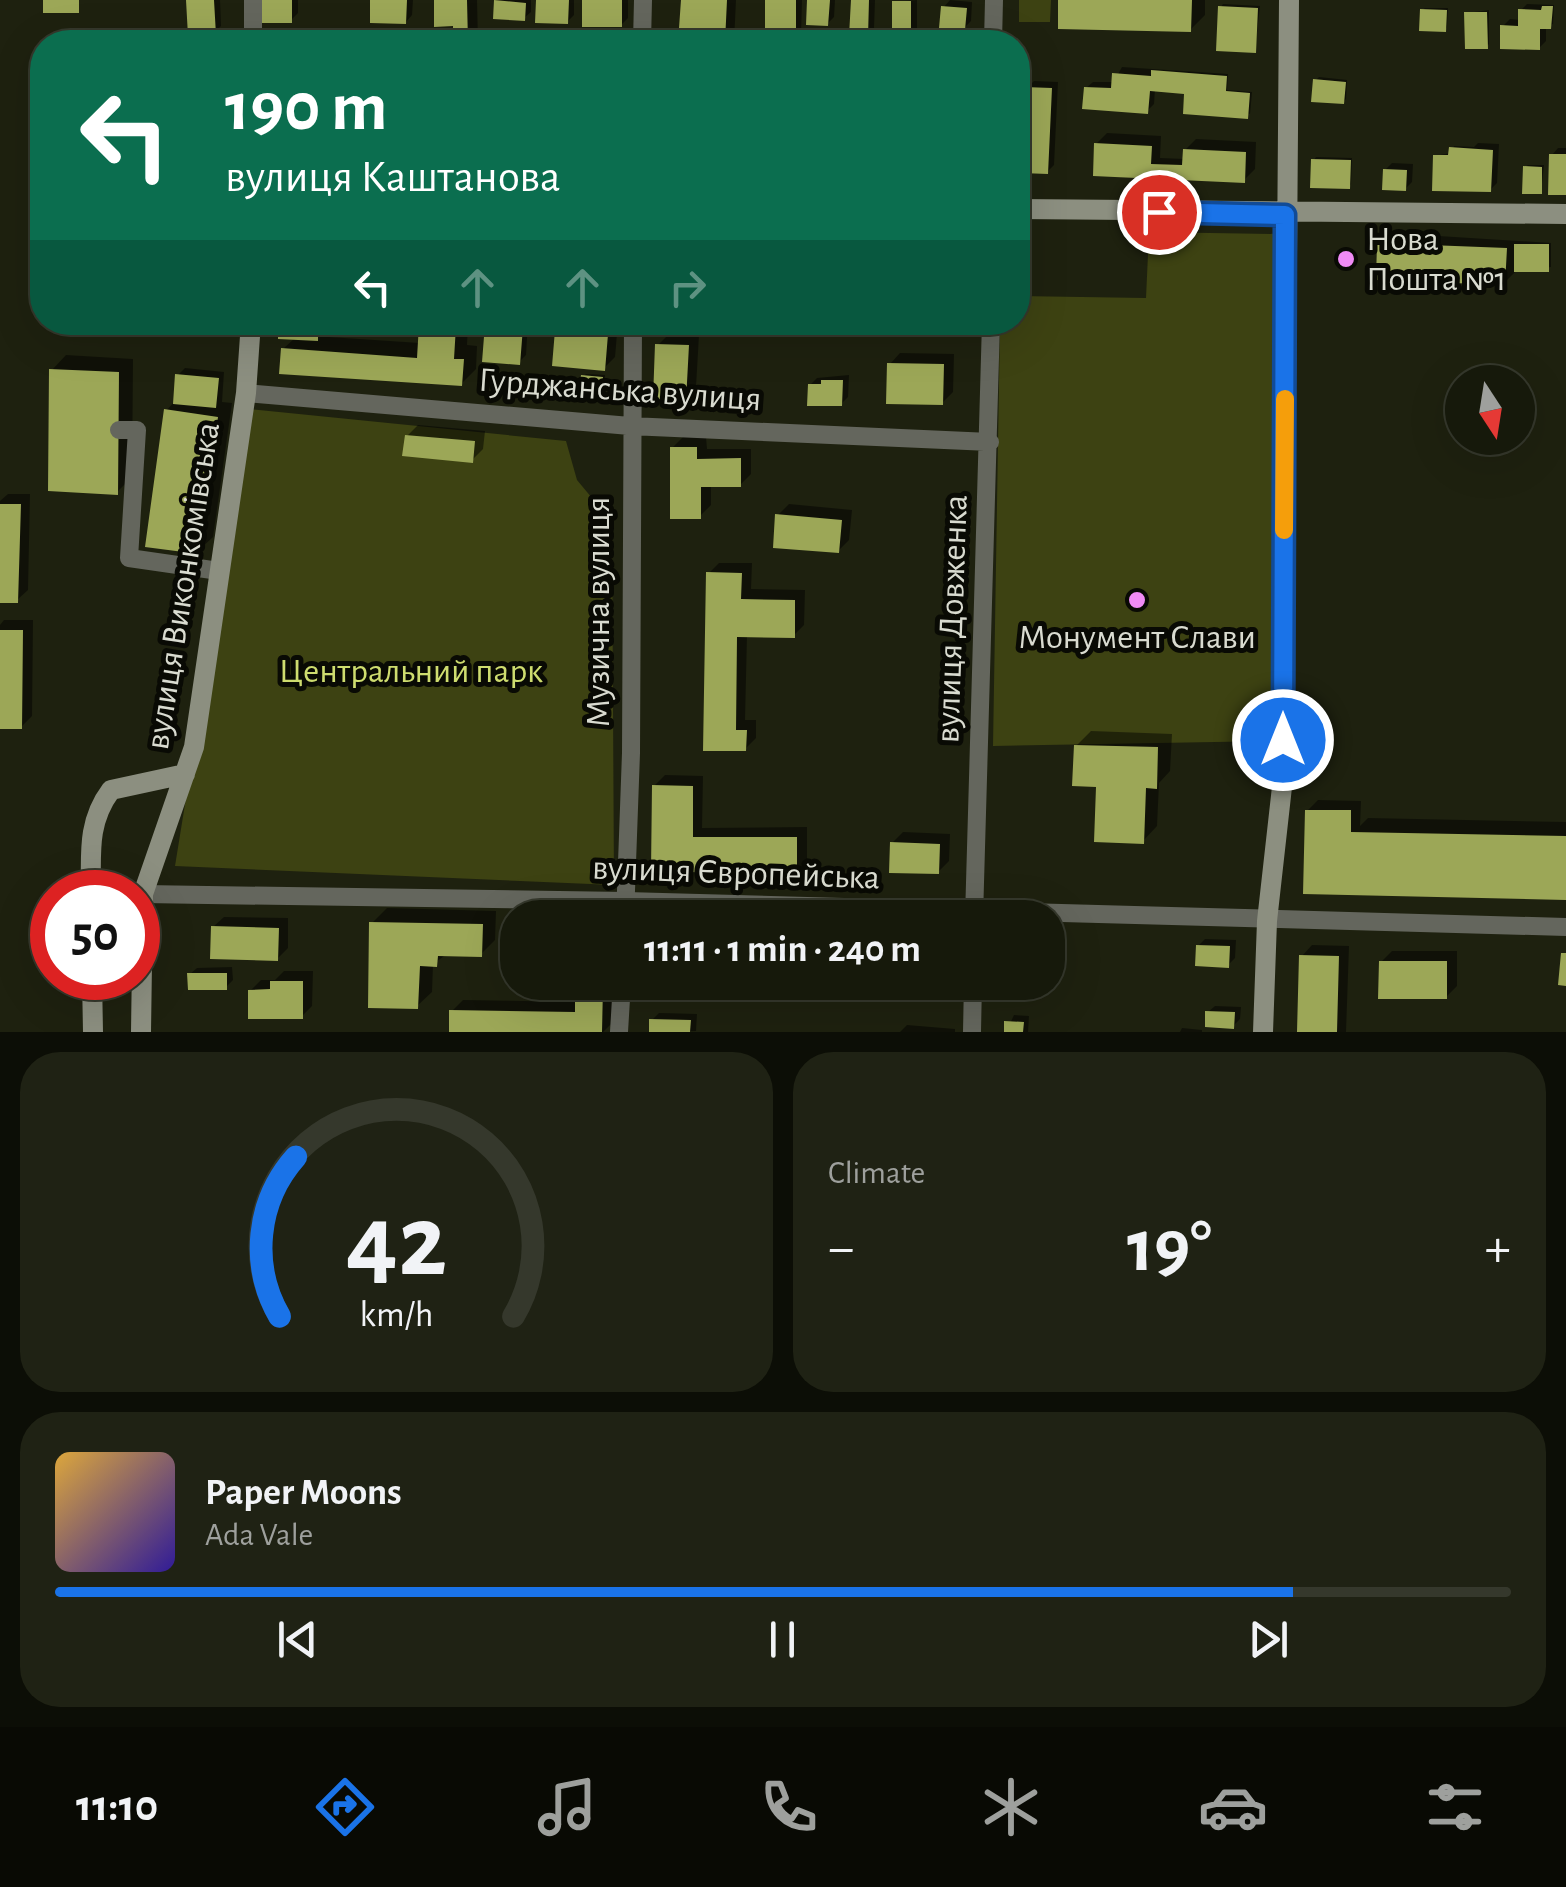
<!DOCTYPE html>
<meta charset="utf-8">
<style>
:root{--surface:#16190b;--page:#1f2214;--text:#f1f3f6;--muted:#9ea09d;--line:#35382c;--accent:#1a73e8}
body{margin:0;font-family:"Alegreya Sans",sans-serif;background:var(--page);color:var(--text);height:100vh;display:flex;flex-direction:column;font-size:38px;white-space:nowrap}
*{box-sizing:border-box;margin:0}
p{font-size:32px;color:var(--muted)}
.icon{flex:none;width:55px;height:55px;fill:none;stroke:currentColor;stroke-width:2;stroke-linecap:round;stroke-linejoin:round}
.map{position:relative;height:1032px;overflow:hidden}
.details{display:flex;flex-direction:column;gap:20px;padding:20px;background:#0c0e06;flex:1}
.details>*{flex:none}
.guide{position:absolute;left:30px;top:30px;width:1000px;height:305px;border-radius:40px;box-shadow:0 10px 40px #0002,0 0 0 2px var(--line);background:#0b6e4f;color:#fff;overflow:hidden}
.needle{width:65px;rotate:168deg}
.tools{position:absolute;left:1445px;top:365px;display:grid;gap:20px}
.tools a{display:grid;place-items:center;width:90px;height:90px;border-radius:50%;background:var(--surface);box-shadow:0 10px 40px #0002,0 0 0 2px var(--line);font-size:50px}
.speed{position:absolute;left:30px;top:870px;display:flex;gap:20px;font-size:50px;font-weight:700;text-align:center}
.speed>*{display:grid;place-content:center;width:130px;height:130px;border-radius:50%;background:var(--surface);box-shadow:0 10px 40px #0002,0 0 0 2px var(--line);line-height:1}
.speed .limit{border:15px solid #d22;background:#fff;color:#111}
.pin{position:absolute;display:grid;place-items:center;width:85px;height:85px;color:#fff;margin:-42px;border:5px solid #fff;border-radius:50%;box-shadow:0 2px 10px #0007}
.me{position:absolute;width:110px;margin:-55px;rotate:0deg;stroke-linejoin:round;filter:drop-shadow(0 0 8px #0008)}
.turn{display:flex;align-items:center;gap:35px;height:210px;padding:0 30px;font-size:45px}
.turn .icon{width:130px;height:130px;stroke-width:2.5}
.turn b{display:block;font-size:70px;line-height:85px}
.lanes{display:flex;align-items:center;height:95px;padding:0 30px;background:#0003;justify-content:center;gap:50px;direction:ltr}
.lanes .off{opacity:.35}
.big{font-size:75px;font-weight:700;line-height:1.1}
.details .tile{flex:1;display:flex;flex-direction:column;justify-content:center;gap:15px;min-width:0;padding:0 35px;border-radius:40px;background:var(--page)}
.details .dial{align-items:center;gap:0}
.dial svg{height:260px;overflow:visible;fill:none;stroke:var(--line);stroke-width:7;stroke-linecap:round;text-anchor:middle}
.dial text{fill:var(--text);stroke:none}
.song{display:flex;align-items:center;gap:30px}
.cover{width:120px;height:120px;border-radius:15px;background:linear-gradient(135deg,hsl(40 70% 55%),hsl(250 70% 35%))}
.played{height:10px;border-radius:5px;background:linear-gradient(90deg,var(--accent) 85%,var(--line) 85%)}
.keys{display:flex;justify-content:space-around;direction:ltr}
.heat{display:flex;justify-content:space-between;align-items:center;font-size:55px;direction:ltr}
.details .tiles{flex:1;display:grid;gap:20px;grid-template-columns:1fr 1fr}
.tile:last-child{grid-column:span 2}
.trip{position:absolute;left:500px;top:900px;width:565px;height:100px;border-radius:40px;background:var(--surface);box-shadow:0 10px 40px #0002,0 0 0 2px var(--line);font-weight:700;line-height:100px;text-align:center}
.tab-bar{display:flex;height:160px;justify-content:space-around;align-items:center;background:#090a04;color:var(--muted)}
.tab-bar .icon{width:70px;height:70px}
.tab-bar .selected{color:var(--accent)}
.tab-bar b{font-size:45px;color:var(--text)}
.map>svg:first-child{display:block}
.green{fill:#3d4212}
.shadow{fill:#0007}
.building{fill:#9ca757}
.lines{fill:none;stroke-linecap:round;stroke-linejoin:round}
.street{stroke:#64665d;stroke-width:18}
.secondary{stroke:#8c8f80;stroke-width:20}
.route-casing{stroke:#114b97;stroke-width:25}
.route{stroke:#1a73e8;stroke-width:18}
.slow{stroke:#f59e0b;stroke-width:18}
.poi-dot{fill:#f08bf5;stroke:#090a04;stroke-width:4}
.labels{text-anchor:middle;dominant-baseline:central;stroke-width:10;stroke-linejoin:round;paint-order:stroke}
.poi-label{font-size:35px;fill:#d9dbd0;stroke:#090a04;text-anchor:start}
.street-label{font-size:35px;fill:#d9dbd0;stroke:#090a04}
.park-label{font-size:35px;fill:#cedc6f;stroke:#090a04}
</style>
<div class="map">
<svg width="1566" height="1032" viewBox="0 0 1566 1032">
<rect width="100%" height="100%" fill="#1e210f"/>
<path class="green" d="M1019 0H1051L1050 22H1019Z
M1149 232 1280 234 1273 741 993 746 1000 323 1018 322V296L1146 298Z
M249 409 566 441 577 480 612 522 614 885 175 866Z"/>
<path class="shadow" d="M189 0H220L221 26 214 33Z
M260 0H298V13L291 20Z
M373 0H413L412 15 406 22Z
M437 0H477L478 42H455V24Z
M496 0H531V12L524 18 495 17Z
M539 0H574V15L567 22Z
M585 0H628V18L621 25Z
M683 0H736L734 42H681Z
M768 0H802L801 35 795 42Z
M810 0H835L834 17 827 24Z
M853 0H875L874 28 867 34Z
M917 0V40L894 42V2Z
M950 0 972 2 971 21 964 28 944 7Z
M1061 0H1205V15L1190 30Z
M1223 4 1260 6 1255 50 1221 7Z
M1527 4 1554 5 1553 24 1546 27V41L1539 48 1503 26 1510 19 1520 20 1521 10Z
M1425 8H1448L1447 27 1445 30 1422 10Z
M1489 10V44L1487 46 1467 13Z
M1122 67 1228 74 1227 90 1252 92 1250 114 1187 92 1155 89 1154 104 1147 111 1086 88 1093 82H1114Z
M1319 77 1347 80 1346 99 1343 102 1316 80Z
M1034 81 1058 82 1054 165 1047 172 1027 88Z
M1107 133 1161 136 1160 158 1185 159V150L1196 139 1256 142 1255 169 1244 180 1095 173 1096 144Z
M1478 143 1499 144 1497 183 1490 190 1435 156 1451 153 1454 146 1474 147Z
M1558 148H1566V192L1552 155Z
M1316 157 1352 158 1351 184 1349 187 1314 160Z
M1392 163 1413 164 1412 182 1405 189 1385 170Z
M1528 165H1544L1541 192 1525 167Z
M1391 233 1551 243V267L1515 272 1504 283 1380 244Z
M281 322H343L329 337 420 343 424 322H468L467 345 477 346 476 369 461 384 283 349 296 337Z
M490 322H528L526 355 519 362 487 325Z
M566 322H618L615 357 604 368 558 331Z
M669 334 699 335 696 387 685 398 658 345Z
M900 353 954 354 953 392 942 403 890 364Z
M66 355 133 359 132 477 117 492 52 370Z
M185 368 224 372 222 402 232 403 213 537 198 551 166 411 175 401 178 375Z
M586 374 605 375 604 388 601 391 584 376Z
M849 375 848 397 841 404 810 385 817 378Z
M418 425 485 431 483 449 472 460 407 436Z
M683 437H706L707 449H751V474L740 485H711V505L700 516 672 448Z
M8 494H30L28 590 17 600H0V501Z
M789 504 852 510 849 540 838 551 778 515Z
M719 563H752L751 589 805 590 804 625 794 635H747L745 720H756V738L745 749 705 748 708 574Z
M4 620H33L32 716 21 727H0V625Z
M1091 731 1172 734 1170 771 1159 783 1157 826 1143 841 1076 746Z
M665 775 703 776 702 828 807 827V862L796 872 653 868 654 786Z
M1318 800 1361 801 1360 826 1368 818 1566 822V897L1306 891 1307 811Z
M903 832 950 834 949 861 938 872 892 843Z
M387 908 496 911 495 940 481 954H447L433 964 432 992 417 1006 372 923Z
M224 917 288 918V948L277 959 213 927Z
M1048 937 1065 938 1063 974 1052 985 1007 983 1048 982Z
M1205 939 1236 940 1235 958 1228 965 1198 946Z
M1312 945 1349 946 1346 1032H1299L1302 956Z
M1392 951H1457V986L1446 997 1381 962Z
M232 967 233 980 226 987 190 974 197 968Z
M284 971H313L312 1006 302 1016 250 991 261 980H275Z
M583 982H612V1023L603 1032H505L452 1011 463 1000 578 1002Z
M1215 1006 1241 1007 1240 1019 1233 1026 1208 1012Z
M659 1013 697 1014 696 1031 652 1032V1020Z
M1014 1015 1029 1016 1028 1032H1006Z
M907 1025 955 1029V1032H900Z
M1182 1028 1202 1030V1032H1180Z"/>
<path class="building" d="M43 0H79V13H43Z
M186 0H214L216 35 188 36Z
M257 0H292V23H257Z
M370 0H407L406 24 370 23Z
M434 0H467L468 42H453V26L434 27Z
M494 0 526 3 525 21 493 19Z
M536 0H569L568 24 535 23Z
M582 0H622V27H582Z
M681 0H727L725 42H678Z
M765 0H796V42H765Z
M807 0H830L828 26 806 25Z
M851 0H869L868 37 849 36Z
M1058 0H1192L1191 32 1058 29Z
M892 1H911V42H892Z
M941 6 967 8 965 30 939 28Z
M1218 6 1258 8 1256 53 1216 51Z
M1542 6H1553L1551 29H1540V50L1500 49V25L1518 26V9L1541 10Z
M1420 9 1447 10 1446 32 1419 31Z
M1464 12H1487L1488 49H1465Z
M1151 70 1227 76 1226 91 1250 93 1248 119 1183 114 1184 94 1150 91 1148 114 1082 109 1084 87 1111 88 1112 73 1151 76Z
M1313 79 1346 82 1344 104 1311 102Z
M1024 87 1052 88 1048 174 1021 173Z
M1094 143 1152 146 1151 164 1182 165 1183 149 1246 152 1245 183 1093 176Z
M1449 147 1493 150 1491 192 1432 191 1433 155H1448Z
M1549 154H1566V195H1548Z
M1311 159 1351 160 1350 189 1310 188Z
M1523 166 1542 167V194H1522Z
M1383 169 1407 170 1406 191 1382 190Z
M1377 243 1507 248 1505 285 1376 280Z
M1514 244H1549V272H1514Z
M278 322H334V336L318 335V341L278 339Z
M582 322H609L605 371 552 366 555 330 581 332Z
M419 324 456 326 454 359H464L462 386 279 374 281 348 417 358Z
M485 324 523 327 520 365 482 362Z
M655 344 689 345 686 401 653 399Z
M887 363 944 364 943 405 886 404Z
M49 369 119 372 118 495 48 491Z
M175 374 219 378 216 408 173 404Z
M581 375 603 377 602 393 579 391Z
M821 380H843L842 406H807L808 384H821Z
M164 409 218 417 199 554 145 547Z
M405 435 475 441 473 463 402 456Z
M670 447H697V459L741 458V487H701V519H670Z
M0 504H21L18 603H0Z
M775 514 842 520 839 553 773 548Z
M706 572 742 573 741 599 795 600V638L737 637 736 730H747L746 751H703Z
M0 630H23L22 729H0Z
M1074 745 1158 747 1157 789 1146 788 1144 844 1094 842 1096 787 1072 786Z
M652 785 693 786V837H797V875L651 871Z
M1305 810H1351V832L1566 836V900L1303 894Z
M890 842 940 844 939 874 889 873Z
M369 922 483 924 482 957 438 956 437 967 420 966 418 1009 368 1008Z
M211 926 279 928 278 961 210 959Z
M1196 945 1230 946 1229 968 1195 966Z
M1048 948H1055L1053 987 1013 986 1048 982Z
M1561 953H1566V986L1558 985Z
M1299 955 1339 956 1337 1032H1297Z
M1379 961H1447V999H1378Z
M187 973H227V990H188Z
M270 981H303V1019H248V990L270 989Z
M684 982H789V992L684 989Z
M575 986 603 987 602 1032H449V1010L575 1012Z
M1205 1011 1235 1012 1234 1029 1205 1027Z
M649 1019 691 1020 690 1032H649Z
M1004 1021 1024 1022 1023 1032H1004Z"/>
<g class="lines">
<path class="street" d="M253 0V42
M642 42 643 0
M993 42 994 0
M246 393 630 426 990 442
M119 430H137L129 558 219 571
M143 894 626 901 1566 927
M625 918 631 753 633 322
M974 918 991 322
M619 1032 622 982
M972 1032 973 982"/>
<path class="secondary" d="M1018 209 1566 214
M91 892C91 854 87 822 111 790L185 774
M92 978 93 1032
M141 1032 143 894 194 747 246 393 251 322
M1263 1032 1267 921 1283 778 1289 0"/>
</g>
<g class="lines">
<g class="route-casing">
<path id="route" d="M1159 212 1285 215 1283 740"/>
</g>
<use href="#route" class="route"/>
<path class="slow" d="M1284 530 1285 399"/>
</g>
<g class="poi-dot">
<circle cx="1346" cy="259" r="10"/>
<circle cx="1137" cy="600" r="10"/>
</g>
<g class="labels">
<g class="poi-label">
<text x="1366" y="239">Нова<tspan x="1366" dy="40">Пошта №1</tspan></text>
<text x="1137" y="637" text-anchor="middle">Монумент Слави</text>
</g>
<g class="street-label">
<text transform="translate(620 390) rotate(4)">Гурджанська вулиця</text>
<text transform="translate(183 586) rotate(-81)">вулиця Виконкомівська</text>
<text transform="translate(598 612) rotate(-90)">Музична вулиця</text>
<text transform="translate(952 619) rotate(-88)">вулиця Довженка</text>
<text transform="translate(736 873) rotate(2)">вулиця Європейська</text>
</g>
<g class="park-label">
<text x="411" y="671">Центральний парк</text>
</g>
</g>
</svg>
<div class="tools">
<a><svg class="needle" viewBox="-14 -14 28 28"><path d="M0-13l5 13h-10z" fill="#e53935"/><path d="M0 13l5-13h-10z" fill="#9ea09d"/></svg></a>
</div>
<div class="speed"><div class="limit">50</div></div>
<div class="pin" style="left:1159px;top:212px;background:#d93025"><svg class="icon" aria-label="arrive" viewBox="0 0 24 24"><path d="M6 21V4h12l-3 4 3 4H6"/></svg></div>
<svg class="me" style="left:1283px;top:740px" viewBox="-20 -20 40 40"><circle r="17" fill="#1a73e8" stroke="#fff" stroke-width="3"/><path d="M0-11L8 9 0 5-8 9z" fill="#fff"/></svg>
<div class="trip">11:11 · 1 min · 240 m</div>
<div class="guide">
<div class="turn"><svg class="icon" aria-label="left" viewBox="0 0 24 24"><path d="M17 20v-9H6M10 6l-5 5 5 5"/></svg><div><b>190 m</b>вулиця Каштанова</div></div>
<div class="lanes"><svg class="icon" aria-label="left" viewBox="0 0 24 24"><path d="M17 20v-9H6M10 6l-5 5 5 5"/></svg><svg class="icon off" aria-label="ahead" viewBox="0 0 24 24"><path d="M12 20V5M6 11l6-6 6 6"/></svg><svg class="icon off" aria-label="ahead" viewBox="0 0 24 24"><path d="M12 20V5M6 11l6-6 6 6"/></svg><svg class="icon off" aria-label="right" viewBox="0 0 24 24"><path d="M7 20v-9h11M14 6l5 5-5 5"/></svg></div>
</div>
</div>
<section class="details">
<div class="tiles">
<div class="tile dial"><svg viewBox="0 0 100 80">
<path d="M14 69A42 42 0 1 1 86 69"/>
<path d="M14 69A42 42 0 0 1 19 20" stroke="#1a73e8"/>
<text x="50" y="56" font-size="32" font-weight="700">42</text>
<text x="50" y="72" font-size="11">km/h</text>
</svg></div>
<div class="tile"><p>Climate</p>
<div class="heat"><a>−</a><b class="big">19°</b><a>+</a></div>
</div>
<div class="tile">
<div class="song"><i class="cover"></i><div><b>Paper Moons</b><p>Ada Vale</p></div></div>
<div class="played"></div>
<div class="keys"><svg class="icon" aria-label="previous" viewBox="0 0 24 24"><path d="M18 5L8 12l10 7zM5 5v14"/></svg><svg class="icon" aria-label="pause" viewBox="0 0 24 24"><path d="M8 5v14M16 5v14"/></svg><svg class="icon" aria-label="next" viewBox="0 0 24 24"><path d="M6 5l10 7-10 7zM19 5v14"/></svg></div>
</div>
</div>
</section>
<nav class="tab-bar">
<b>11:10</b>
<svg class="icon selected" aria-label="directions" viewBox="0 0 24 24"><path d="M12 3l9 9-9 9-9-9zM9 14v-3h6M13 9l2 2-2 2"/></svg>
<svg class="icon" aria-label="music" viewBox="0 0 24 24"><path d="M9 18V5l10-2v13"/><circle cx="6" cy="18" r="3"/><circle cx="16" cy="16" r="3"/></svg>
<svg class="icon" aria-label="phone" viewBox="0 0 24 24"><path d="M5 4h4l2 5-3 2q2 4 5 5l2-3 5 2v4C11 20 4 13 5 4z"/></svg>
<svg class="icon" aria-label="climate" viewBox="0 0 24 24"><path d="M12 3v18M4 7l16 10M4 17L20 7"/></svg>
<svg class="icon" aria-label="car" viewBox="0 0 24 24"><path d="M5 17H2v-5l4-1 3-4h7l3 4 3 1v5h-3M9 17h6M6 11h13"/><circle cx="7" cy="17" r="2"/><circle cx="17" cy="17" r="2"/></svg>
<svg class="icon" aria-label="filters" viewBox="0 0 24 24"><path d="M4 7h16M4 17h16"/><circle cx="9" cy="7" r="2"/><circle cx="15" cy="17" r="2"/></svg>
</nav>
